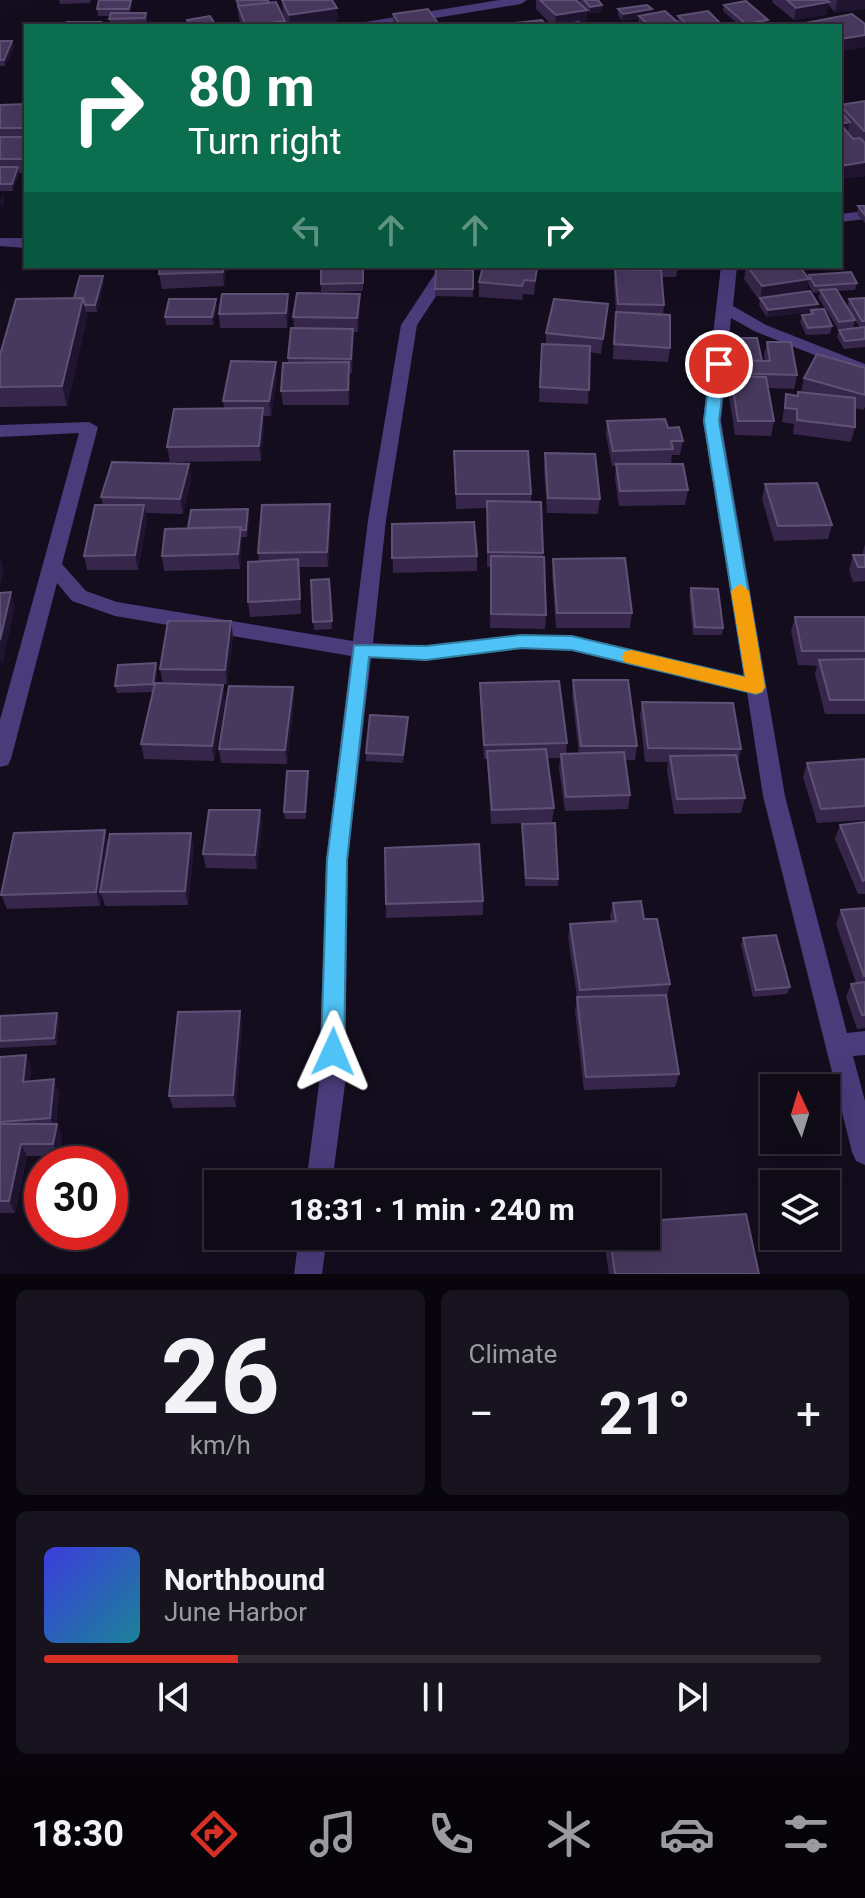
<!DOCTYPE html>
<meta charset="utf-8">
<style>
:root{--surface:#0e0a16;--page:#17131f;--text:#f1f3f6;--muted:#9b9aa1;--line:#2e2b35;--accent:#d93025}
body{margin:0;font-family:Roboto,sans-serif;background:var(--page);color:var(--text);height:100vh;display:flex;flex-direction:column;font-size:30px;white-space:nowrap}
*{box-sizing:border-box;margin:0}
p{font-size:26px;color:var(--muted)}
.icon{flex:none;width:44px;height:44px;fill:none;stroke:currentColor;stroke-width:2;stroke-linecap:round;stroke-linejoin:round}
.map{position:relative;height:1274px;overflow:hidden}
.details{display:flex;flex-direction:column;gap:16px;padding:16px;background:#08060c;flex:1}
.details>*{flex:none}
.banner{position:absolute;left:24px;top:24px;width:818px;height:244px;border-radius:0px;box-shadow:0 8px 32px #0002,0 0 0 2px var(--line);background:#0b6e4f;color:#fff;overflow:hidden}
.needle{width:52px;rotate:356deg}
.controls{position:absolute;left:760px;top:1074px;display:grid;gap:16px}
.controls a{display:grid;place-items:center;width:80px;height:80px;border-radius:0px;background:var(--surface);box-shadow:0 8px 32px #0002,0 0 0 2px var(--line);font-size:40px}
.speed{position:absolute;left:24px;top:1146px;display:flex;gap:16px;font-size:40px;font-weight:700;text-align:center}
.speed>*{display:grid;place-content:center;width:104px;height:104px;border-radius:50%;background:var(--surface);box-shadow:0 8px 32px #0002,0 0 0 2px var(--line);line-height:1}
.speed .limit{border:12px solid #d22;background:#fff;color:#111}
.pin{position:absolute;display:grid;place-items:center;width:68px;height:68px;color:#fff;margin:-34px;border:4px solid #fff;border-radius:50%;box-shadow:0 2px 8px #0007}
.me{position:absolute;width:88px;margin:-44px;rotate:1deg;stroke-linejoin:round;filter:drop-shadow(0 0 6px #0008)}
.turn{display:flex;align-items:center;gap:28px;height:168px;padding:0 32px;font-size:36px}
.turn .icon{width:104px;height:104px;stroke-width:2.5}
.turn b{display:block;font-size:56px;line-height:68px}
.lanes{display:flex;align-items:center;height:76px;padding:0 32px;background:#0003;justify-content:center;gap:40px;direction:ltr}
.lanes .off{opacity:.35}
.big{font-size:60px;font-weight:700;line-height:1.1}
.details .tile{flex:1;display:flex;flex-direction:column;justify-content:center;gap:12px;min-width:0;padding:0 28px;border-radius:12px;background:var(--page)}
.details .dial{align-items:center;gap:0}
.dial b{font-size:104px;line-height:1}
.song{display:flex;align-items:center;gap:24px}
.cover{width:96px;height:96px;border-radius:12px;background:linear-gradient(135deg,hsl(240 70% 55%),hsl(190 70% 35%))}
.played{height:8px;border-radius:4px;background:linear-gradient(90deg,var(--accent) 25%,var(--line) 25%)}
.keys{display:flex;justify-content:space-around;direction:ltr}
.heat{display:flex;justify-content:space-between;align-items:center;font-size:44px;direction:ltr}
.details .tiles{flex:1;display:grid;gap:16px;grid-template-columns:1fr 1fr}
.tile:last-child{grid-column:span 2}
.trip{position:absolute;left:204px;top:1170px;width:456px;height:80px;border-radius:0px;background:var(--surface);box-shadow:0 8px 32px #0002,0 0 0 2px var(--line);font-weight:700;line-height:80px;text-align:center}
.tabs{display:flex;height:128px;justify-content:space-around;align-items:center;background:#060409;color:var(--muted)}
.tabs .icon{width:56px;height:56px}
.tabs .current{color:var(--accent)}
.tabs b{font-size:36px;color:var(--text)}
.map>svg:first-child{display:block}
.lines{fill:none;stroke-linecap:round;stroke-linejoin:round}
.minor{fill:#4a3b7a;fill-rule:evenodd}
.wall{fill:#36274a}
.shaded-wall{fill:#201531}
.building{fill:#47385d;stroke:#5f5076;stroke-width:2}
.route{fill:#4fc3f7;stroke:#337fa1;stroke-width:2}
.slow{fill:#f59e0b}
</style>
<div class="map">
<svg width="865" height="1274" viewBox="0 0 865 1274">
<rect width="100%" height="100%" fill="#130d1e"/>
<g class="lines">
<path class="minor" d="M499 0H527L521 4 387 26H359L365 22Z
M865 211V219L840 222V214Z
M0 238H26V248L0 246Z
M440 266H456L417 325 386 520 373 643 426 646 521 635 572 636 744 676 703 421 721 266H737L733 306 766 325 865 364V375L754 331 731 318 721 421 785 796 847 1033 865 1031V1055L853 1056 865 1101V1165L856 1161 852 1152 763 796 747 692 572 650 521 649 426 660 371 658 348 860 345 1084 332 1184H306L319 1084 326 860 351 656 115 616 72 601 57 583 11 759 8 765 0 767V720L79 433 0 437V425L89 422 98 427 62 564 86 591 117 602 353 641 368 520 401 325Z
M299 1236H327L322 1274H294Z"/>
</g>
<path class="wall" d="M59 0H91L90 3 60 4Z
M99 0H132V4L130 13 147 19 146 25H110V16H98L97 9Z
M235 0H268L285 26H242L239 19 238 9Z
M282 0 338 21 302 26H289L283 13Z
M536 0H576L585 8 579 2 580 0H598L602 12 590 13 587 10 586 23 553 26 536 9Z
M773 0H865V9L835 12 828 5 826 15 794 20 772 2Z
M724 5 767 26H740L723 11Z
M618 9H652L651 14 678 22V16L722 25V26H642L638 23 639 18 622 21 618 15Z
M393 14 440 26H393Z
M0 41H12L14 47 5 66H0Z
M865 101V176L840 179V105Z
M26 104V173H19L13 191H0V105Z
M858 206H865V223L857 214Z
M160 266H226L224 286 162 289 159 274Z
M363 266V291L321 292V284Z
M621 266H678L676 277H662L664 305 663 315 670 348 668 362 613 359 614 327 616 312 614 283 615 269H621Z
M746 266H799L808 279 809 275 857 283 855 290 837 291 847 307 849 299 865 298V347L844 349 837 337 839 330 860 328 851 313 855 320 853 328 838 329 818 297 820 292 813 293 808 283 806 292 818 304 817 309 832 326 830 334 806 335 800 322 802 315 810 314V312L767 317 759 305 760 301 744 279Z
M537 268 534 295 523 294 522 300 479 297V282Z
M436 269 473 270V297L435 296Z
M104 283 97 312H86L87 318 67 406 0 407V355L74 298Z
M608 304 601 354 590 352 588 404 539 402 542 344H546V333Z
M217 306 213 325H166L165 317Z
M289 308 287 328H220L219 314Z
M360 308 358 332H353V343L352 373H350L349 405H283L281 391 288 363V358L294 328 293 317Z
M728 338 762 361H765L764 356 767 342 797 375 794 389 768 388 774 421 771 436 735 435 728 390 730 384 728 375 730 363 727 345Z
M865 368V407L863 410 855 408V427L851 442 793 434 794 424 782 422 786 394 797 395 801 392 804 378Z
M277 376 271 416H263L264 423 261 461 170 462 167 447 224 408 223 401Z
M607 421 668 428 683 441 680 455H672L671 464 688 490 685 505 619 506 615 479 616 466H612L606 435Z
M454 451 531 494V502L543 553 546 615 545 629 490 628 491 567H487V508L456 509Z
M545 453 600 499 598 514 547 513 544 468Z
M189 464 191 479 183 514 145 513 147 519 138 570H87L84 556 103 505 101 497Z
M765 484 832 525 828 539 774 541 762 499Z
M248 509 249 517 247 537H242L240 569 164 571 162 556 188 528Z
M331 519 328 567H299L301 614 250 617 248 602 259 561 258 553Z
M392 524 477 556V571L393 573Z
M865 544V581L853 582 849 570 853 555H862Z
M553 559 632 613 630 628H556L552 573Z
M329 579 332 629 314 630 311 580Z
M691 588 723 628 722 635H693L689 595Z
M795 617H865V714H825L815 674 817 666 798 665 791 631Z
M233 636 227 684H167L225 700 214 761 144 759 141 744 153 692 117 693 115 686 157 671 156 683H163L160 669Z
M573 680 637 746 635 760H625L630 795 628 809 565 811 559 769 560 758H547L554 808 552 822 491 824 487 759H484L480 697V683L567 743 566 754H579L572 695Z
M293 687 294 701 287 764 221 763 219 749Z
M642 702 741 749 738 763 745 798 741 813 674 814 667 770 668 762H645L640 716Z
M408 724 403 763 366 761V753Z
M865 759V820L817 823 803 777 807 763Z
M308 771V779L306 819H285L284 812Z
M260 810 262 824 257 869 206 868 203 854Z
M865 822V894H858L835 839 840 825Z
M522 824 558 879V886H525Z
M105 830 108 842 194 847 188 905 105 906 102 896 100 906 7 909 1 895Z
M385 848 483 901V915L386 918Z
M613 903 644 919 670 984 667 997 679 1074 675 1087 584 1090 575 1011 577 997 568 937 570 924 611 921 610 916Z
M865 908V1028L857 1029 846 997 851 984 856 983 836 924 841 910Z
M743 938 790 987 787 994 753 997 741 945Z
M240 1011 242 1024 236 1107 173 1108 169 1096Z
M57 1013 59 1020 57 1045 0 1048V1016Z
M26 1055 31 1067 30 1081 59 1092 56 1124 62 1136 59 1156H27L15 1213H0V1057Z
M605 1236H646L759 1274H609L604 1240Z"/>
<path class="shaded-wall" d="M131 0 132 4 130 16 129 9Z
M837 0H865V9L835 12Z
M829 2 826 15 794 20 796 8Z
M602 5V12L590 13V7Z
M337 8 338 21 302 26H290L289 15Z
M652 9 651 16H639V18L622 21 623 14Z
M587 10 586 23 568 26H555L556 15Z
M768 20 767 26H745L746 24Z
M285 21V26H246Z
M865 35V47L840 52V39Z
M12 41 14 47 5 66 4 60Z
M850 122 847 136 840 137V124Z
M865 162V176L840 179V166Z
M18 167 19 174 13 191 12 184Z
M3 194 5 201 1 208 0 199Z
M223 266H226L224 286 223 272Z
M103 276 104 283 97 312 95 305Z
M809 279 806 293 760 298V301L762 286Z
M288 294 289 308 287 328 286 313Z
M360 294V308L358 332 357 318Z
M83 298 87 318 67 406 62 386Z
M216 299 217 306 213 325 212 317Z
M818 304 817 311 811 310 810 312 767 317 768 310Z
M353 329V343L352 373 351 359Z
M276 362 277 376 271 416 269 401Z
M349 362 350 377 349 405 348 390Z
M263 408 264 423 261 461 259 446Z
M189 464 191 479 183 514 180 499Z
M330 504 331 519 328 567 327 552Z
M144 505 147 519 138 570 135 555Z
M248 509 249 517 247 537 246 530Z
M241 527 242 542 240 569 238 554Z
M0 556 4 570 0 586Z
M11 592 15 607 2 666 0 659V640Z
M231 621 233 636 227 684 225 670Z
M156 663 157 671 155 692 153 684Z
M223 685 225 700 214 761 212 746Z
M293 687 294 701 287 764 285 750Z
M308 771V779L306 819 305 812Z
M260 810 262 824 257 869 255 855Z
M105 830 109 844 100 892 102 896 100 906 96 892Z
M191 833 194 847 188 905 185 891Z
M240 1011 242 1024 236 1107 233 1095Z
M57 1013 59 1020 57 1045 54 1038Z
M26 1055 31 1067 29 1095 23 1082Z
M54 1079 59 1092 55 1130 50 1118Z
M57 1124 62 1136 59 1156 53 1144Z
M21 1144 27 1156 15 1213 9 1201Z"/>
<path class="building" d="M99 0H131L129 9H97Z
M237 0H268L269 3 239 6Z
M282 0H332L337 8 289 15Z
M540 0H576L587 10 556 15Z
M584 0H598L602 5 590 7Z
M787 0H826L829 2 796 8Z
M746 1 768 20 746 24 724 5Z
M276 2 285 21 246 26 238 6Z
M647 5 652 9 623 14 618 9Z
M428 9 440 26H401L393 14Z
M665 11 682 26H650L639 16Z
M708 11 722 25 714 26H689L678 16Z
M111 13H146L145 18 109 19Z
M852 14 865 24V35L840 39V26H809L805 23Z
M210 16 216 26H190L187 20Z
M542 20 546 26H506L505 24Z
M67 22H101L100 26H66Z
M579 22 583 26H553Z
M127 24V26H109V25Z
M0 41H12L4 60H0Z
M865 101V131H864L840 105Z
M26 104V128H0V105Z
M840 111 850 122 840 124Z
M842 126 853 139 860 138 865 143V162L840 166V127Z
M0 137H26V159H0Z
M0 167H18L12 184H0Z
M858 206H865V215Z
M160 266H223V272L159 274Z
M321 266H363V283L321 284Z
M483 266H527V267L537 268 535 281 524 280 522 286 479 282Z
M747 266H799L809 279 762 286Z
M436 269 473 270V289H435Z
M615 269 661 270 664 305 618 304Z
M851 272 857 283 815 286 809 275Z
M80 276H103L95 305H85L83 298H74Z
M836 289 855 320 839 322 820 290Z
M810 291 818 304 768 310 760 298Z
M297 293 360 294 357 318 293 317Z
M222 294H288L286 313 219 314Z
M83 298 62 386 0 387V355L16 299Z
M865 298V321H862L849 299Z
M169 299H216L212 317H165Z
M554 299 608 304 603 339 546 333Z
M824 309 832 326 808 328 802 315 813 314 811 310Z
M616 312 670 315V348L614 344Z
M865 327V339L845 341 839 330Z
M291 328 353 329 351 359 288 358Z
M728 338H757L762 361 733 360Z
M767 342H791L797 375 733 373 731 360 770 361Z
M542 344 590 346 589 390 540 387Z
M817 354 865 368V395L804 378Z
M231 361 276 362 269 401H223Z
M349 362 348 390 281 391 283 363Z
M731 376 766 377 774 421H738Z
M798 392 855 398V427L797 420V409L785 408 786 394 798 396Z
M263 408 259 446 167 447 174 409Z
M665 419 668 428 679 427 683 441H671L673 449 613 451 607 421Z
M454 451H528L531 494H456Z
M545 453 595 454 600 499 548 498Z
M112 462 189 464 180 499 101 497Z
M616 464H683L688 490 620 491Z
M817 483 832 525 778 526 765 484Z
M487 501 541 502 543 553 488 552Z
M330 504 327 552 258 553 262 505Z
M95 505H144L135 555 84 556Z
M248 509 246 530H240L241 527 188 528 191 510Z
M474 522 477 556 392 558V524Z
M241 527 238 554 162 556 165 529Z
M853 555H865V567H858Z
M491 556 544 557 546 615 491 614Z
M625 558 632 613H557L553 559Z
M298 559 300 599 248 602V562Z
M329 579 332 621 313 622 311 580Z
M691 588 718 589 723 628 695 627Z
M11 592 0 640V593Z
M795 617H865V651H802Z
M168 621H231L225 670 160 669Z
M865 659V700H830L819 660Z
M156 663 153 684 115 686 118 665Z
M573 680H628L637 746H581Z
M559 681 567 743 484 745 480 683Z
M155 683 223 685 212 746 141 744Z
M229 686 293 687 285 750 219 749Z
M642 702 733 703 741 749 648 748Z
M370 715 408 717 403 755 366 753Z
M546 749 554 808 492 810 487 751Z
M624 752 630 795 566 797 561 754Z
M736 755 745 798 677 799 670 756Z
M865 759V806L821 809 807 763Z
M287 771H308L305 812H284Z
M209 810H260L255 855 203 854Z
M865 822V880L863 881 840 825Z
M555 823 558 879 526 878 522 824Z
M105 830 96 892 1 895 14 833Z
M191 833 185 891 100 892 110 834Z
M479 844 483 901 386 904 385 848Z
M641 901 644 919H657L670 984 580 990 570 924 616 921 613 903Z
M865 908V976H864L841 910Z
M776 935 790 987 756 990 743 938Z
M865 982V1015H862L851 984Z
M666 995 679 1074 586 1077 577 997Z
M240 1011 233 1095 169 1096 178 1012Z
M57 1013 54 1038 0 1041V1016Z
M26 1055 23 1082 54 1079 50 1118 0 1122V1057Z
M0 1124H57L53 1144H21L9 1201H0Z
M746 1214 759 1274H615L610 1236H646V1221Z"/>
<path class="route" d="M719 360 726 364 719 421 765 687 762 692 756 694 572 650 521 648 426 660 369 657 347 860 344 1052 341 1059 333 1062 325 1059 321 1052 327 860 354 645 426 646 521 635 572 636 745 677 704 421 711 364Z"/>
<path class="slow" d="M740 584 749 591 765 687 762 692 756 694 624 662 622 657 624 652 631 650 745 677 731 591Z"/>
</svg>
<div class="controls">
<a><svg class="needle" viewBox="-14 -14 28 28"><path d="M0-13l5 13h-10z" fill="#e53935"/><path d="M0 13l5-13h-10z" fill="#9b9aa1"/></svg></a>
<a><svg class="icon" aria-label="layers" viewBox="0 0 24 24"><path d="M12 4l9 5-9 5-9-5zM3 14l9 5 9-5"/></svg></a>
</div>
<div class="speed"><div class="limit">30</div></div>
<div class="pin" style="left:719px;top:364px;background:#d93025"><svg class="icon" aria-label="arrive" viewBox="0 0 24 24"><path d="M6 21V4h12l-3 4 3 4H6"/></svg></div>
<svg class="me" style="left:333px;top:1052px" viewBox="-20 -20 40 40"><path d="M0-17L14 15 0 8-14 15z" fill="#4fc3f7" stroke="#fff" stroke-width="4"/></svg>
<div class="trip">18:31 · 1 min · 240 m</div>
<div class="banner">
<div class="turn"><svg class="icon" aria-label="right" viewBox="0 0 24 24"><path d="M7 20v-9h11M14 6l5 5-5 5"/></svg><div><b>80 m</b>Turn right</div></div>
<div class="lanes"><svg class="icon off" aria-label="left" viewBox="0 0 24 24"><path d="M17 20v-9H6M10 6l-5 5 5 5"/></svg><svg class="icon off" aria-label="ahead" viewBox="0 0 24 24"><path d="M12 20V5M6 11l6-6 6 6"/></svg><svg class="icon off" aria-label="ahead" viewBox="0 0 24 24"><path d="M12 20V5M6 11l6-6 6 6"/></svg><svg class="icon" aria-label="right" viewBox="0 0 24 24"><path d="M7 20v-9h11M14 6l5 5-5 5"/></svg></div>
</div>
</div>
<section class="details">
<div class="tiles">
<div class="tile dial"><b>26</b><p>km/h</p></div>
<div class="tile"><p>Climate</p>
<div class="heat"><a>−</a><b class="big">21°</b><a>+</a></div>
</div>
<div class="tile">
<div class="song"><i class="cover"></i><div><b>Northbound</b><p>June Harbor</p></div></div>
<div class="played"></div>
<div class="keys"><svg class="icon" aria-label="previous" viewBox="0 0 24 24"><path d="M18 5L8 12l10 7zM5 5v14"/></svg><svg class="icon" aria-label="pause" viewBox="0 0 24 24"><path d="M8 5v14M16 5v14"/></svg><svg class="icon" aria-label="next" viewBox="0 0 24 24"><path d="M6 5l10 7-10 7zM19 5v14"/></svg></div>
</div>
</div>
</section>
<nav class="tabs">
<b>18:30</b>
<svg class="icon current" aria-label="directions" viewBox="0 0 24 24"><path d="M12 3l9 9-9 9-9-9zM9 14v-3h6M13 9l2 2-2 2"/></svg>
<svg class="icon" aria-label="music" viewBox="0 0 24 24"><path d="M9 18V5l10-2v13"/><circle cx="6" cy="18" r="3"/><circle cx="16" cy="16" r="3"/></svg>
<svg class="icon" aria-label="phone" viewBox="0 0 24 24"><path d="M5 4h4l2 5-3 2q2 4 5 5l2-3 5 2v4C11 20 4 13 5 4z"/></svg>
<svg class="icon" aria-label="climate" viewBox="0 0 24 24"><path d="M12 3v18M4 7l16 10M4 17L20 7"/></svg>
<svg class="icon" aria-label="car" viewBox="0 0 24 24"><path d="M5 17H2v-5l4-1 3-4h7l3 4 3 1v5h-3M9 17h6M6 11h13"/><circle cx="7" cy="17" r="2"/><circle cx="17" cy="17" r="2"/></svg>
<svg class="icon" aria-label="filters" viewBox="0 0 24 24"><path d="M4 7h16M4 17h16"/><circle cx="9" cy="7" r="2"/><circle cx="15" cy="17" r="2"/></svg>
</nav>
